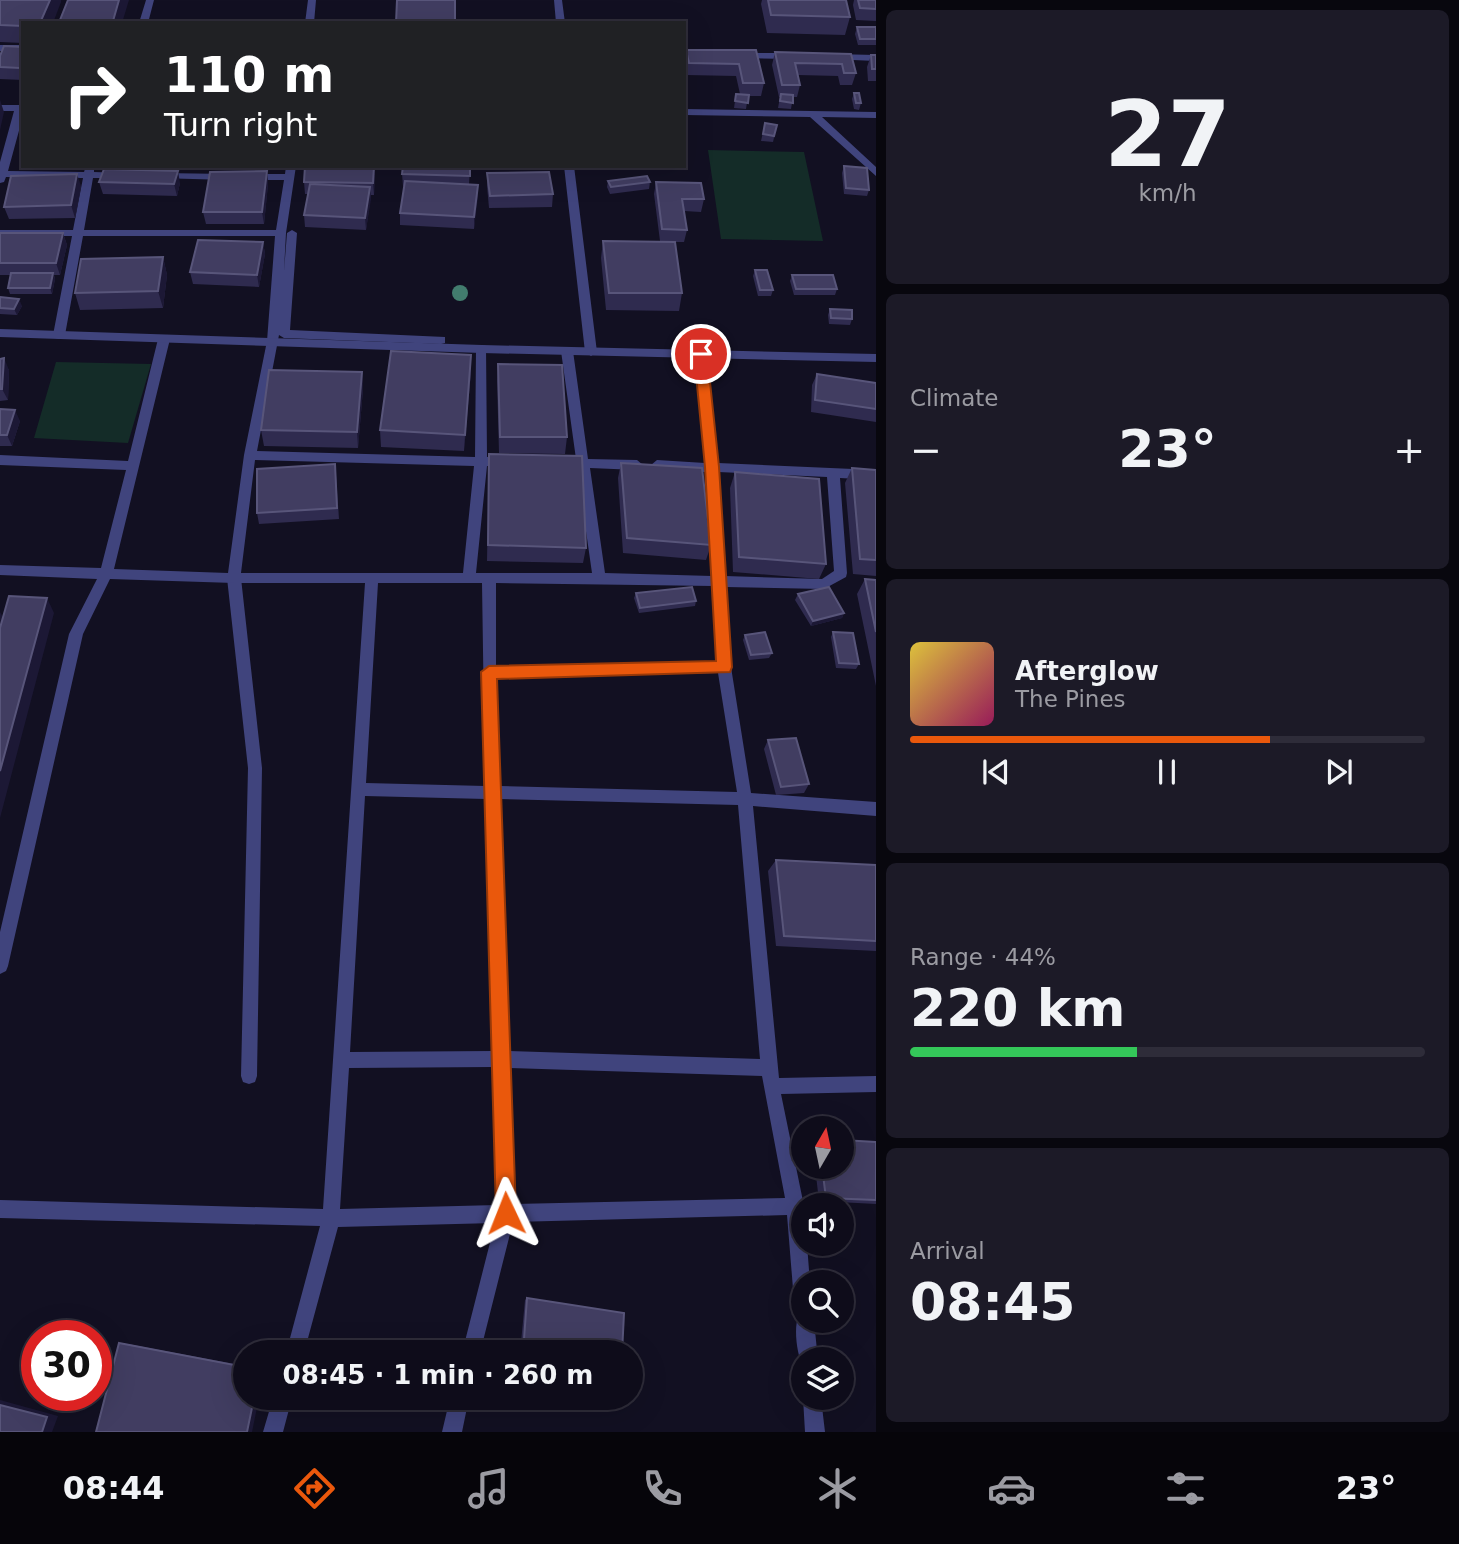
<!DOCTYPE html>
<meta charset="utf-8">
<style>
:root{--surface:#0e0c1a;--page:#1c1a27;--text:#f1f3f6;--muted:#9b9ba2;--line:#2e2c39;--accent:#ea580c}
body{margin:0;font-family:"DejaVu Sans",sans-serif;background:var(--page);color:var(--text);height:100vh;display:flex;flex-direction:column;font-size:26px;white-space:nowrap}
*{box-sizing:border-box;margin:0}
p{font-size:23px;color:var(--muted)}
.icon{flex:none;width:38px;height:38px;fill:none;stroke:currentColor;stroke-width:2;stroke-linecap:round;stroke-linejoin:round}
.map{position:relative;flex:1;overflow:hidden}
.drawer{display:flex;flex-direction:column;gap:10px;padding:10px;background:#08070e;width:583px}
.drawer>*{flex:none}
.hud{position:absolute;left:21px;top:21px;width:665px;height:147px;border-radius:0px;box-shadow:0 7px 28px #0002,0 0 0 2px var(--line);background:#202124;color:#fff;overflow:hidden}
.needle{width:46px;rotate:9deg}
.tools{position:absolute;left:791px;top:1116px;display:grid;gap:14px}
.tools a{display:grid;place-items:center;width:63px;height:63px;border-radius:50%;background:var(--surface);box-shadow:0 7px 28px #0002,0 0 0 2px var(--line);font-size:35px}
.speed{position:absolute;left:21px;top:1320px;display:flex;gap:14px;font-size:35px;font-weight:700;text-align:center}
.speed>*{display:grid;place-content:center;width:91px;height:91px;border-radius:50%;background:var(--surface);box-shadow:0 7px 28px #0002,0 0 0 2px var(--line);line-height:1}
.speed .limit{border:10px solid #d22;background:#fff;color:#111}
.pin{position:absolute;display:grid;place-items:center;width:60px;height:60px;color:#fff;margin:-30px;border:4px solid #fff;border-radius:50%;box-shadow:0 2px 7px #0007}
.me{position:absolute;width:77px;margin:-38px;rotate:358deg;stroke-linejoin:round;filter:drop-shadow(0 0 5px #0008)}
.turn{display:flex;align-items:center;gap:24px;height:147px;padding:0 28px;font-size:32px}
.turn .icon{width:91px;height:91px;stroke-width:2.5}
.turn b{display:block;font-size:49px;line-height:60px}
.big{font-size:52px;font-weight:800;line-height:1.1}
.drawer .card{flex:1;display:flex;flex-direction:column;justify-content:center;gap:10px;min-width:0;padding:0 24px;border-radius:10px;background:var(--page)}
.drawer .dial{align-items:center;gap:0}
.dial b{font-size:91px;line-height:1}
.song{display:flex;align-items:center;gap:21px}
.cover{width:84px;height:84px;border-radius:10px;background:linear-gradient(135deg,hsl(50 70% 55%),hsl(330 70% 35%))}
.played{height:7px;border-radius:4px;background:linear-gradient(90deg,var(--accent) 70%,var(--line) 70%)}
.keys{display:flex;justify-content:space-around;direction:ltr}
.heat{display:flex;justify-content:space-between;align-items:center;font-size:38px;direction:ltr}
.charge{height:10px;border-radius:5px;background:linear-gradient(90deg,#34c759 44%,var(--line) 0)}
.trip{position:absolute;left:233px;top:1340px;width:410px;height:70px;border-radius:35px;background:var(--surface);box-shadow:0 7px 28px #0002,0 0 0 2px var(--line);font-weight:800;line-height:70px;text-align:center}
.tabs{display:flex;height:112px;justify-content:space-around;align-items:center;background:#06050a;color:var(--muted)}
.tabs .icon{width:49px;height:49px}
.tabs .current{color:var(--accent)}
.tabs b{font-size:32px;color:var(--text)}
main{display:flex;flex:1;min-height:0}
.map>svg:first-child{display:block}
.green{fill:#142c28}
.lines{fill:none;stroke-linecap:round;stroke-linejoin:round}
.service{fill:#40447d;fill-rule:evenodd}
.minor{fill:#40447d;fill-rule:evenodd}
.tertiary{fill:#40447d;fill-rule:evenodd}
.tree{fill:#427c6e}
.wall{fill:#2f2b4f}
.shaded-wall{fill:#1c1835}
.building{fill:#413d61;stroke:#58557a;stroke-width:2}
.route{fill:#ea580c;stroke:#983908;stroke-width:2}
</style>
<main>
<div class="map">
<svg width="877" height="1432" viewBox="0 0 877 1432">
<rect width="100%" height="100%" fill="#121022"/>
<path class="green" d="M708 150 804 152 823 241 721 239Z
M56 362 151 364 128 443 34 438Z"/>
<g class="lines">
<path class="service" d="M234 573 241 578 262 768 257 1076 255 1082 249 1084 243 1082 241 1076 248 768 227 578Z"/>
<path class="minor" d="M146 0H154L148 23H139Z
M308 0H316L314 23H305Z
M554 0H562L565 23H556Z
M0 45H23V51H0Z
M738 53H791L796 56 791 59 735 58V54Z
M833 54 877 55V61L830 59V55Z
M0 105H23V116L8 171 84 172 86 166H94V172L123 173 124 175 119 178H93L84 230H276L284 180H248L243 177 248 174H285L286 166H296L286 233 284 271 287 233 292 230 297 233 290 330 445 337V343L441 344 284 338 279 335 257 451 475 457 476 349 482 345 486 346 487 457H508L514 462 508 467 487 466 476 573H592L577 468H563L557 463 563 458 576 459 561 351 567 347 573 351 588 459 637 460 643 465 637 470 590 468 605 573 712 576 706 472 657 470 651 465 657 460 705 463 695 354 697 351 701 350 707 354 718 463 877 470V480L840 478 847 573 846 577 824 589 726 587 731 667 751 793 877 802V816L753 806 779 1078 877 1076V1092L781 1094 804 1206 803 1244H807L810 1283H803V1310L797 1307 794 1301 787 1215 513 1222 480 1353H462L495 1223 338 1227 304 1353H286L320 1226 0 1218V1200L323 1209 365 583H234L110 579 83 634 8 966 6 971 0 974V932L69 634 97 579 0 575V565L101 568 126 470 0 465V455L128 461 158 339 164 335 168 336 170 339 114 569 228 573 244 455 267 341 275 236H83L65 335 59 339 55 338 53 335 72 236H0V230H73L83 178 6 177 4 182 0 183V162L14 111H0ZM255 460 474 466 463 573H241ZM718 472 827 477 834 571 822 579 725 576ZM378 583H482L485 786 366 783ZM496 583 713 586 717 661 496 666ZM718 673 737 792 500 786 496 678ZM365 796 486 799 493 1051 350 1052ZM500 799 738 805 760 1059 509 1051ZM493 1067 497 1205 340 1209 349 1068ZM510 1068 762 1076 785 1198 514 1204Z
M684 109 877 112V118L822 117 877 168V177L810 117 684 115Z
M564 166H574L597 352 591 356 585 352Z
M161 173 228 174 233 177 228 180 157 178V174Z
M803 1313V1321H814L818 1360H803V1367C797 1355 793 1327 799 1315Z
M803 1396V1398H821L825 1432H805L803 1398Z
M273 1398H292L283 1432H263Z
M450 1398H469L462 1432H442Z"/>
<path class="tertiary" d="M0 329 482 345 877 354V362L482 353 0 337Z"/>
</g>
<circle class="tree" cx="460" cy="293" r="8"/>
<path class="wall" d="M0 0H61V2L23 23V43L0 42Z
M68 0 122 23H61L60 20Z
M762 0H846L850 17 845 35 767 33 761 4Z
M854 0H876V21L856 20 853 5Z
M857 27H876V45H858L855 34Z
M23 47V80L0 79V56Z
M686 50H756L764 83 761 96H748L746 109 734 108 736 94H740L736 76 686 75 684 63Z
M775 52 851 54 856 73 852 85H840L838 76 798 75 800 85 797 97H793L791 109 778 108 780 97H779L772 65Z
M871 55H876V81H868L867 67Z
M854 93 861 103 859 110 854 109 852 99Z
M765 123 777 125 773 142 761 141Z
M222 166H281V167L223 170Z
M305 166H375L374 195H371L366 230 305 227 304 215 308 194H305L304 182Z
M470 166 469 185H478L474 229 400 225V213L404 187 403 186 402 174Z
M844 166 869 190 867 196 844 194 842 173Z
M267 171 268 184 264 224H206L203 212Z
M487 173 553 194 552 207 489 208 487 186Z
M608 181 650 182 649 189 610 194 607 187Z
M99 182 180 183 177 196 103 194Z
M656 182 704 199 701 212 684 211 687 230 684 242H675L682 293 679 311 606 310 601 258 603 241H660L654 194Z
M81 186 75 218 9 219 4 207Z
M0 233H63L67 245 60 275H54L55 279 52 294H10L8 288 11 275H0Z
M263 242 265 254 259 287 193 284 190 272Z
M163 257 167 275 163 308 80 310 75 293Z
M755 270 773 290 771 296H758L753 276Z
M792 275 837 289 835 295H794L790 281Z
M0 297 22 306 17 315 0 314Z
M830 309 852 319 850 325 829 324 828 315Z
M0 359 9 370 8 400 0 401Z
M498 364 567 437 565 454 499 453 497 381Z
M362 372 363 389 358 448 264 446 261 430Z
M471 372 464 451 381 447 380 430Z
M817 374 876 383V422L811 412 812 385Z
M0 409 20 421 12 446H0Z
M489 454 586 548 583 563 487 561Z
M621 463 711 545 706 560 623 553 618 478Z
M852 468 876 470V576L853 574 845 483Z
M735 472 826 564 819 579 733 572 730 488Z
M336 475 339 519 259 524 257 513Z
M865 579 876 580V686L857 594Z
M636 593 696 601 695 606 639 613 634 598Z
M798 594 844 613 842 618 811 626 795 600Z
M833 632 859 664 856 669 836 668 831 637Z
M745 635 772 653 769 658 749 660 743 640Z
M768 740 809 784 804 793 776 795 764 749Z
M776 860 876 865V951L776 946 768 871Z
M876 1142V1204L819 1201 815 1167H842Z
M527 1298 622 1353H520L525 1300Z
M119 1343 128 1344 245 1366V1398Z"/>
<path class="shaded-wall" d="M50 0H61V2L53 23H40Z
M119 0H129L122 23H113V21Z
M23 61V77L20 68Z
M0 100 4 112 0 130Z
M374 166 375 172 374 195 373 183Z
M178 171 180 183 177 196 174 184Z
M267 171 268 184 264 224 262 212Z
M77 174 81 186 75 218 71 205Z
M478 185V197L474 229V217Z
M370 187 371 199 366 230 365 218Z
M63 233 67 245 60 275 56 263Z
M263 242 265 254 259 287 257 275Z
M163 257 167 275 163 308 158 291Z
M53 273 55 279 52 294 50 288Z
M19 299 22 306 17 315 14 309Z
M471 355V372L464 451 465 435Z
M4 358 9 370 8 400 2 389Z
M362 372 363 389 358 448 357 432Z
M15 410 20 421 12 446 7 435Z
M47 598 54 613 0 818V771Z
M0 612 6 623 0 643Z
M844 613 842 618 811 626 813 621Z
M254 1398H259L252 1432H247Z
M0 1400 58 1416 52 1432H42L0 1405Z"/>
<path class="building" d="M0 0H50L40 23H23V26L0 25Z
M68 0H119L113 21 60 20Z
M397 0H455V23H396Z
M768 0H846L850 17 771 15Z
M858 0H876V9L860 8Z
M857 27H876V39H860Z
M4 46 23 47V61L20 68 0 67V56Z
M686 50H756L764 83H743L739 64 689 63Z
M775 52 851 54 856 73H844L842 64 795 63 800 85H782Z
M871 55H876V69H872Z
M854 93H859L861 103H856Z
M736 94 749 95 748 103 735 101Z
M781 94 793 95V103L780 101Z
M765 123 777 125 774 136 763 134Z
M305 166H374L373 183 304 182Z
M403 166H470V176L402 174Z
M844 166 867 168 869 190 846 188Z
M104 169 178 171 174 184 99 182Z
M267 171 262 212H203L210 172Z
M549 172 553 194 490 196 487 173Z
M77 174 71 205 4 207 11 176Z
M647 176 650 182 611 187 608 181Z
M405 181 478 185 474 217 400 213Z
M656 182 701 183 704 199H682L687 230 662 229Z
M310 184 370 187 365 218 304 215Z
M0 233H63L56 263H0Z
M198 240 263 242 257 275 190 272Z
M603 241 675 242 682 293H609Z
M163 257 158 291 75 293 81 259Z
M755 270H767L773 290H760Z
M11 273H53L50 288H8Z
M792 275H833L837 289H796Z
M0 297 19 299 14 309 0 308Z
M830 309 852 310V319L831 318Z
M391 351 471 355 465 435 380 430Z
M4 358 2 389H0V359Z
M498 364 562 365 567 437H500Z
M269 370 362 372 357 432 261 430Z
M817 374 876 383V409L815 400Z
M0 409 15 410 7 435H0Z
M489 454 582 456 586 548 488 545Z
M621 463 702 468 711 545 627 538Z
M335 464 337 508 257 513V469Z
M852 468 876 470V560L860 559Z
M735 472 819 479 826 564 739 557Z
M865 579 876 580V632Z
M692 587 696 601 640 608 636 593Z
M829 587 844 613 813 621 798 594Z
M9 596 47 598 0 771V628Z
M765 632 772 653 751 655 745 635Z
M833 632 853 633 859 664 839 663Z
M796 738 809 784 781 787 768 740Z
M776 860 876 865V941L784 936Z
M842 1140 876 1142V1200L826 1198 822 1167H842Z
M527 1298 624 1313 622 1353H523Z
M119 1343 245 1367V1398H254L247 1432H96Z
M0 1405 47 1417 42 1432H0Z"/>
<path class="route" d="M701 349 707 354 719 467 732 667 730 672 497 679 516 1213 513 1220 506 1223 499 1220 496 1213 481 672 489 666 716 661 705 467 694 354Z"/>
</svg>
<div class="tools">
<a><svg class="needle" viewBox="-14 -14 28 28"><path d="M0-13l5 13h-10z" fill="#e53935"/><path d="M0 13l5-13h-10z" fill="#9b9ba2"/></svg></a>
<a><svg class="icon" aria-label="sound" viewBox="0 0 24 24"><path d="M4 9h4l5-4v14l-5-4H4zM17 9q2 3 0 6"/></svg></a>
<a><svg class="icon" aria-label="search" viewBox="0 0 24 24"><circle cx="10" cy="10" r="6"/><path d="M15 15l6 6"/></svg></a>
<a><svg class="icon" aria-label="layers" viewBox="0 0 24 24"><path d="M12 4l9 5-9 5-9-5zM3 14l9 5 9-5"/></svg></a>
</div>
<div class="speed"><div class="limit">30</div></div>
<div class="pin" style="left:701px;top:354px;background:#d93025"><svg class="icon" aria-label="arrive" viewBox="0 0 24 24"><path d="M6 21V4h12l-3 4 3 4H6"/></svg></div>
<svg class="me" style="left:506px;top:1213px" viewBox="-20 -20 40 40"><path d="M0-17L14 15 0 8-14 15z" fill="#ea580c" stroke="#fff" stroke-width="4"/></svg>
<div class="trip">08:45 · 1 min · 260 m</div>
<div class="hud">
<div class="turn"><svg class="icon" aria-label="right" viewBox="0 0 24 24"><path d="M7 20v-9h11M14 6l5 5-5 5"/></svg><div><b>110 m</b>Turn right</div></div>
</div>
</div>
<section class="drawer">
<div class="card dial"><b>27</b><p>km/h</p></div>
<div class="card"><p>Climate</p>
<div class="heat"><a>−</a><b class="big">23°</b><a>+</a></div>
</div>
<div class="card">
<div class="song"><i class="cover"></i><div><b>Afterglow</b><p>The Pines</p></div></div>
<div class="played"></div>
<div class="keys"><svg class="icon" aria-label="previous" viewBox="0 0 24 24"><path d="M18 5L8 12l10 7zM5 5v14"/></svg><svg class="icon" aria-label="pause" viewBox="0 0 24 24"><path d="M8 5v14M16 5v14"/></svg><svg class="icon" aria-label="next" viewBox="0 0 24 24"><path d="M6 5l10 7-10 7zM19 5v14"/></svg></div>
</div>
<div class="card"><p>Range · 44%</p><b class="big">220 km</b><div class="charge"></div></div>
<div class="card"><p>Arrival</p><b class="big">08:45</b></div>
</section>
</main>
<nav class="tabs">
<b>08:44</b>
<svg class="icon current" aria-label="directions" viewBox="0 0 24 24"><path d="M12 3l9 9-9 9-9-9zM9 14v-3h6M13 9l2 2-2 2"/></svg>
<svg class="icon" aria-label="music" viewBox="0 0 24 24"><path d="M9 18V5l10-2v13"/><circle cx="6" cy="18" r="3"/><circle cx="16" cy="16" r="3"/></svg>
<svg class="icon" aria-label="phone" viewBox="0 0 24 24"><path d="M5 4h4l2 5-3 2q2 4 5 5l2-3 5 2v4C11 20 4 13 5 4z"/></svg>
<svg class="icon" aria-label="climate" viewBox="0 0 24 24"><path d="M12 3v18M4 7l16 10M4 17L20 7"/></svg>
<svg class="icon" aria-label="car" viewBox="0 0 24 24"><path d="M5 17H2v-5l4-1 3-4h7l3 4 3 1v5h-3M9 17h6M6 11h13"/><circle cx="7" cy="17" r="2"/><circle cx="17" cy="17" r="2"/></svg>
<svg class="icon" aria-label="filters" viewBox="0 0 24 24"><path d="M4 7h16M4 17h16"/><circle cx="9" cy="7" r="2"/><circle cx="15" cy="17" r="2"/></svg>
<b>23°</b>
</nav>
